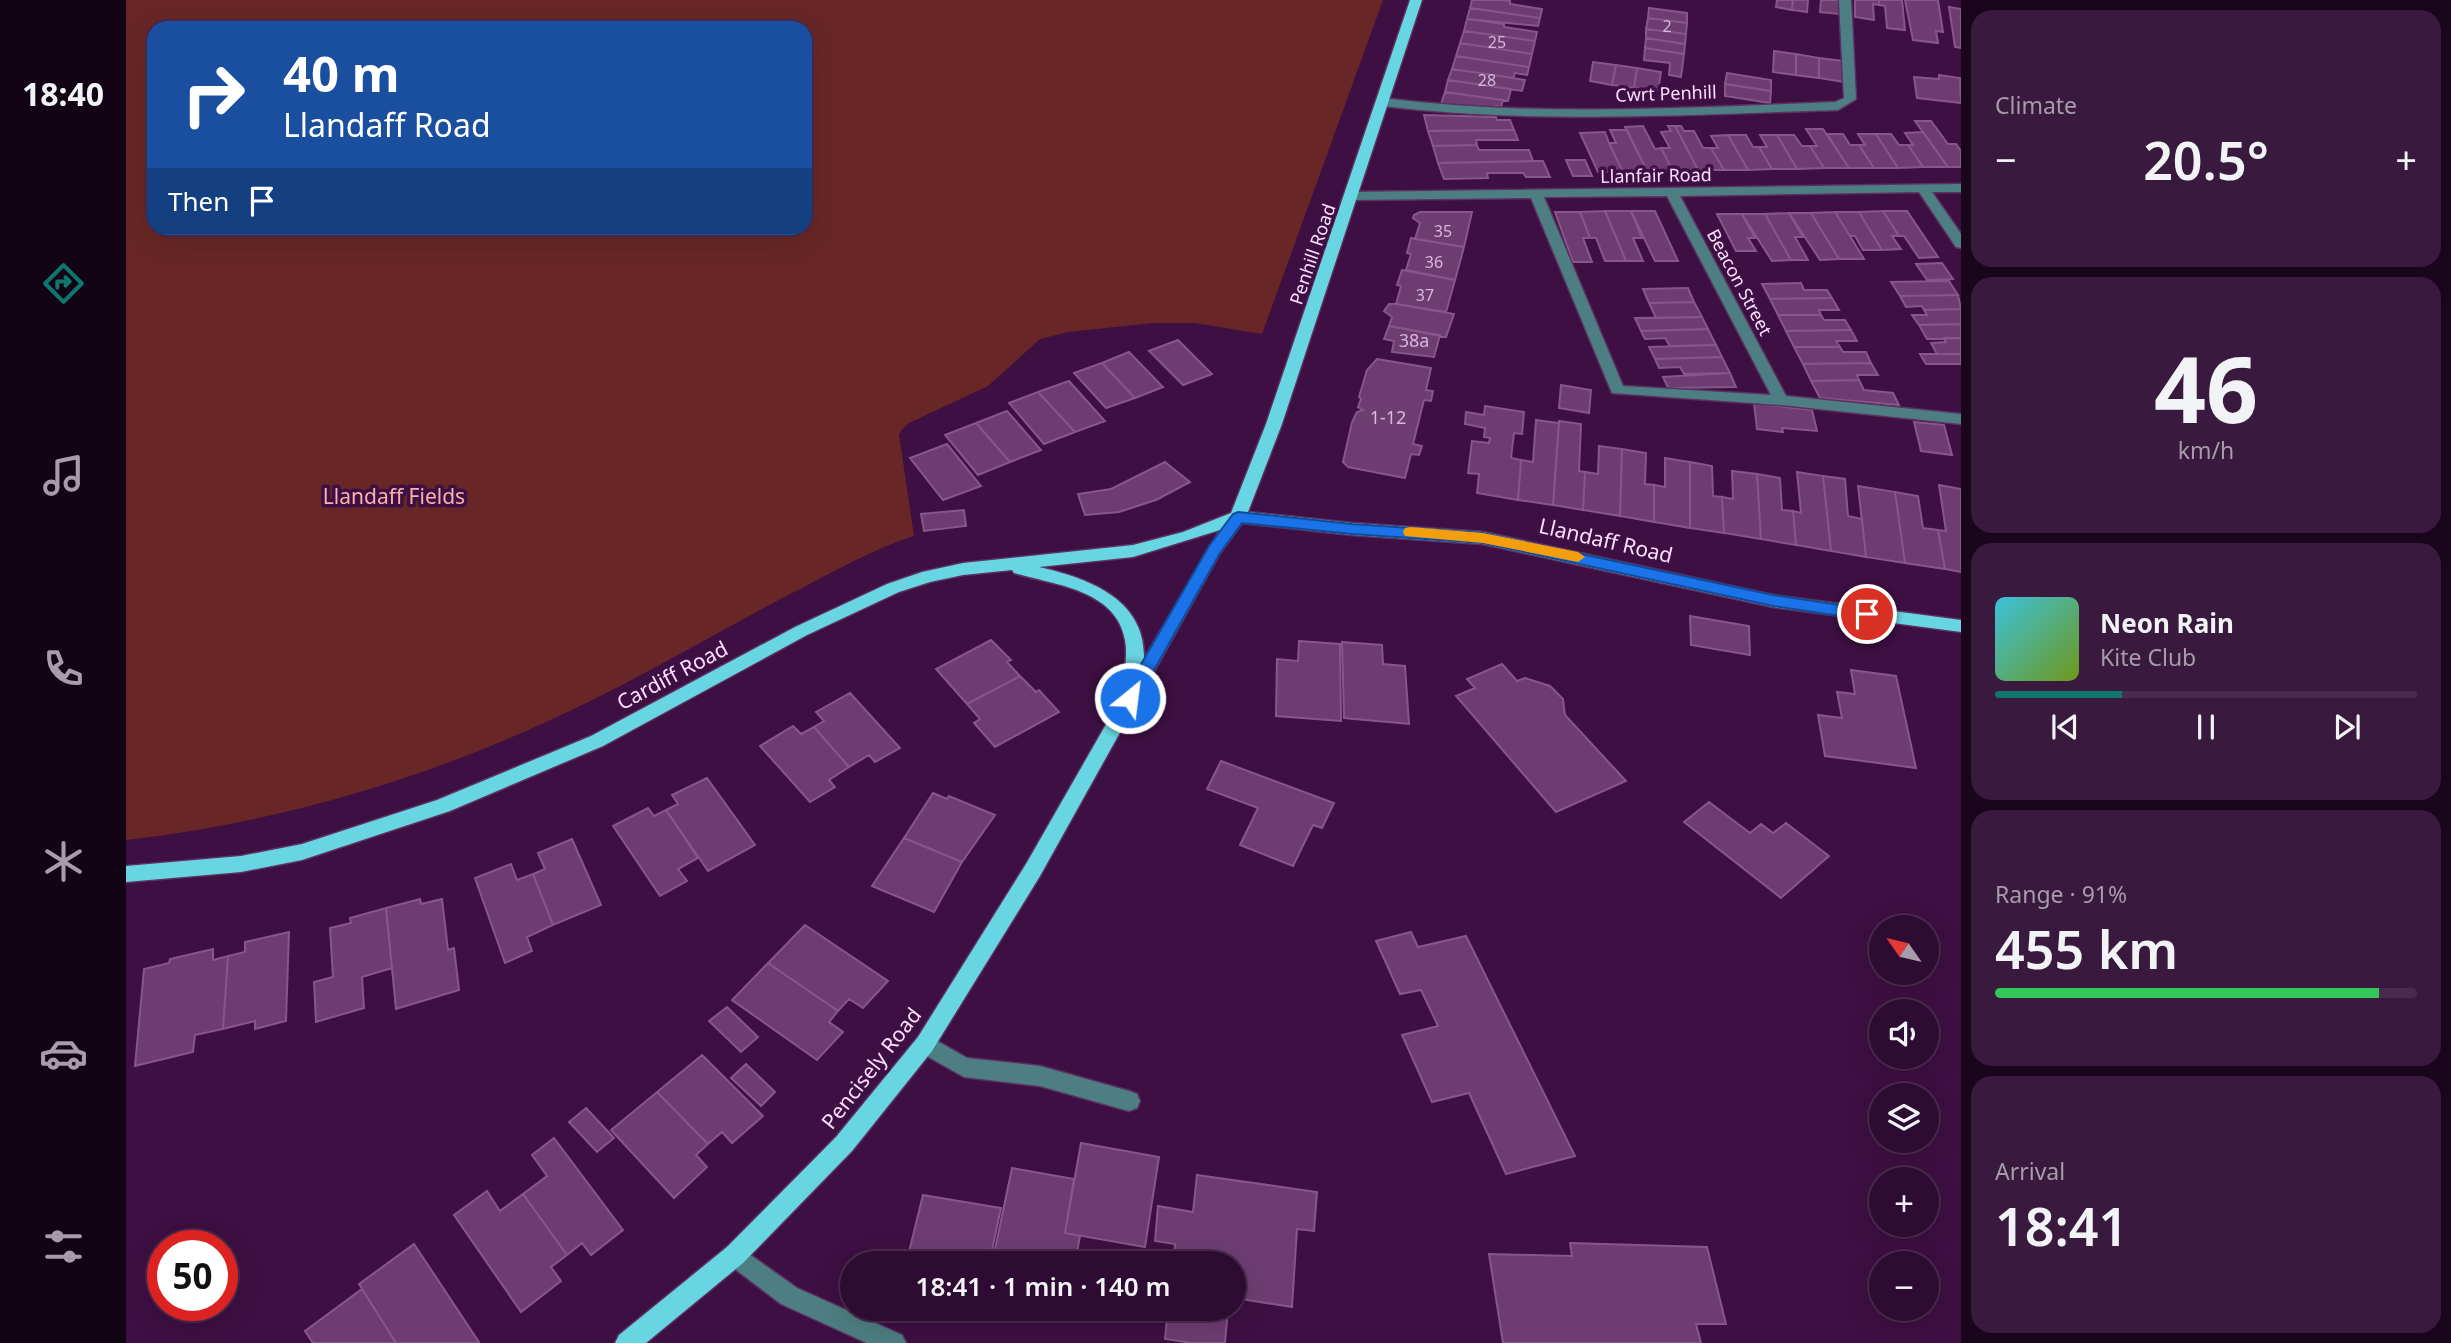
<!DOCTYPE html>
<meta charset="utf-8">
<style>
:root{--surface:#2e0b32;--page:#3a193e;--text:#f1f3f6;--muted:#a79bac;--line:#492b4d;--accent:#0f766e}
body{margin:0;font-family:"Noto Sans",sans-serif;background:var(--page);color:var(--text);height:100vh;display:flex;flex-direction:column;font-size:26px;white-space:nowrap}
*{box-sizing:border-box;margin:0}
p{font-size:23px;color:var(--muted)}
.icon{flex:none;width:38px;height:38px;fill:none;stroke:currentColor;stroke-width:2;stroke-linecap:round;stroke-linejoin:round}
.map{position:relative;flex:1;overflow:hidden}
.details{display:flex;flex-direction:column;gap:10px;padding:10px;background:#19061c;width:490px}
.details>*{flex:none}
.guide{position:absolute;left:21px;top:21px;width:665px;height:214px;border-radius:21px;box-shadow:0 7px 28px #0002,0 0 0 2px var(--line);background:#1a4fa0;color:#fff;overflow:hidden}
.needle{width:46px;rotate:304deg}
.tools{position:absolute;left:1743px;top:915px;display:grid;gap:14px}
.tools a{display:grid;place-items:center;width:70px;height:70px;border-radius:50%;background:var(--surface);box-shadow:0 7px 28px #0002,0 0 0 2px var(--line);font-size:35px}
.speed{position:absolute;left:21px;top:1230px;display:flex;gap:14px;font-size:35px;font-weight:700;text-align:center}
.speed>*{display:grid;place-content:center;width:91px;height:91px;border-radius:50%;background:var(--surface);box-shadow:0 7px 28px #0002,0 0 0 2px var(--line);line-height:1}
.speed .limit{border:10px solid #d22;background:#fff;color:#111}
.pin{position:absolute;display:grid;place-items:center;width:60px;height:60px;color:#fff;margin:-30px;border:4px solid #fff;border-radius:50%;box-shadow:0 2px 7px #0007}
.me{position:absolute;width:77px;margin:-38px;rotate:29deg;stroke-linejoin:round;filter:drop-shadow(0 0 5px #0008)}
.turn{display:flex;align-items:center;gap:24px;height:147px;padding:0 21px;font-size:32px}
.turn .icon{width:91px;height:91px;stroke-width:2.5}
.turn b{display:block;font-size:49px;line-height:60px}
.then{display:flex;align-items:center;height:66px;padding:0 21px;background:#0003;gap:14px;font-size:26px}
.big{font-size:52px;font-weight:600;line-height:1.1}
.details .card{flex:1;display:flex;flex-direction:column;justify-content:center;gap:10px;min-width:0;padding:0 24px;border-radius:21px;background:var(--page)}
.details .dial{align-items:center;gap:0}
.dial b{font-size:91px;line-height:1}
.song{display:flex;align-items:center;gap:21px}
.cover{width:84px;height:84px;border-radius:10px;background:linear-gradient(135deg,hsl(190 70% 55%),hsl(80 70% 35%))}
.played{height:7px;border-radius:4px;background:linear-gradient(90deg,var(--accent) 30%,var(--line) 30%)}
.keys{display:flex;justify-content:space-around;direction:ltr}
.heat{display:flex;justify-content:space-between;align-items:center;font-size:38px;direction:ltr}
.charge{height:10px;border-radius:5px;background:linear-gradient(90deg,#34c759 91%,var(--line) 0)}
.trip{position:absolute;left:714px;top:1251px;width:406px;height:70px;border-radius:35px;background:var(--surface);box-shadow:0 7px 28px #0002,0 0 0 2px var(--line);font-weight:600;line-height:70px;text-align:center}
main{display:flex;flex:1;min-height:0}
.tabs{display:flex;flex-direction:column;width:126px;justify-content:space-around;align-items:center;background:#120414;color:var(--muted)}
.tabs .icon{width:49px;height:49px}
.tabs .selected{color:var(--accent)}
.tabs b{font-size:32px;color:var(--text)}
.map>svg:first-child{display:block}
.green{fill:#682726;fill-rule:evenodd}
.building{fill:#6d3d71;stroke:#88568b;stroke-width:2}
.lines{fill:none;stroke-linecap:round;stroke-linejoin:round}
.minor-casing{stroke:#5c3060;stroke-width:3}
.major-casing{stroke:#5c3060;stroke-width:3}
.minor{fill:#4d7e83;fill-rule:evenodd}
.major{fill:#68d6e2;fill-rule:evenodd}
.route{fill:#1a73e8;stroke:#114b97;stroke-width:2}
.slow{fill:#f59e0b}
.labels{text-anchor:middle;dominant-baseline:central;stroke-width:7;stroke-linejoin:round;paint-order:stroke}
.far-number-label{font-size:16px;fill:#d8b6db}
.far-street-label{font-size:18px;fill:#fcdffe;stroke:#3d0f42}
.number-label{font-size:18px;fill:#d8b6db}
.park-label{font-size:21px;fill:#fdb1ab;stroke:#3d0f42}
.street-label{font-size:21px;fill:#fcdffe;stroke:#3d0f42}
</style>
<main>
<nav class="tabs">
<b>18:40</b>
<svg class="icon selected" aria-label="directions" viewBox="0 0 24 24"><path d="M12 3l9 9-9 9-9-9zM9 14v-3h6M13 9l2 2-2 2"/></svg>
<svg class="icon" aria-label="music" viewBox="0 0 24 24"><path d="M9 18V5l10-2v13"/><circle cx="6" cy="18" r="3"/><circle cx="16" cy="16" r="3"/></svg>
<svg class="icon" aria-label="phone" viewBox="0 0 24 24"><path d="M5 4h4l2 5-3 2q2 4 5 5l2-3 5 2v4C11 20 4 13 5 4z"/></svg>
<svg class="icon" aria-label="climate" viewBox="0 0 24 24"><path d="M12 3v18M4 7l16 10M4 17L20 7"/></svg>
<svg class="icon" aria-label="car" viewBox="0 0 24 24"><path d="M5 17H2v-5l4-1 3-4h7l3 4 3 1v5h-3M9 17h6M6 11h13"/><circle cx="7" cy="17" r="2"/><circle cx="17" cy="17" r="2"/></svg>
<svg class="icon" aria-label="filters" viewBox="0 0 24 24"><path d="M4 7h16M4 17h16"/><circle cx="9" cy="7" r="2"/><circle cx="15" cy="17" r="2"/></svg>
</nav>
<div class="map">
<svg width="1835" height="1343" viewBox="0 0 1835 1343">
<rect width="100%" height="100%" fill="#3d0f42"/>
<path class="green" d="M0 0H1257L1136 334 1069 323H1027L942 332 914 339 862 386 781 424 773 434 788 536C750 548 714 568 678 587 617 618 557 653 496 685 341 766 175 820 0 840ZM28 28H679V228H28Z"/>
<path class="building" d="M1346 0H1376L1384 1V4L1416 9 1414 18 1344 8Z
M1651 0H1667L1666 10 1650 7Z
M1667 0H1682L1681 12 1666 10Z
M1695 0H1713V14L1694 12Z
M1729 0H1753V5L1747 4 1748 20 1729 17Z
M1753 0H1776L1779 30 1761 28 1759 6 1753 5Z
M1779 0H1812L1817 32 1810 31 1812 43 1787 40Z
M1823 7 1835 9V48L1829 47Z
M1344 8 1414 18 1412 26 1341 19Z
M1523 8 1561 13V23L1522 18Z
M1522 18 1561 23 1560 34 1520 29Z
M1341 19 1378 24V27L1411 32 1409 41 1338 31Z
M1520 29 1560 34 1559 44 1520 38Z
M1338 31 1409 41 1406 54 1334 43Z
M1520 38 1559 44 1558 54 1519 48Z
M1334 43 1406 54 1403 67 1330 56Z
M1519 48 1558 54 1555 77 1543 75 1544 63 1518 60Z
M1648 51 1670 54V75L1647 72Z
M1670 54 1693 58V78L1670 75Z
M1330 56 1403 67 1401 75 1389 73 1387 78 1326 69Z
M1693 58 1717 61 1718 82 1693 78Z
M1467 62 1490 65 1486 85 1464 81Z
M1490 65 1511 68 1508 88 1486 85Z
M1511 68 1535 72 1532 91 1508 88Z
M1326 69 1387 78 1399 80 1396 91 1322 80Z
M1601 73 1645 80V91L1599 84Z
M1813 75 1834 78 1835 103 1791 98 1788 77 1813 79Z
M1322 80 1385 89 1382 101 1319 92Z
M1599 84 1645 91 1644 103 1599 96Z
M1319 92 1377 100 1375 107 1370 106V110L1315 104Z
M1298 115 1370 117 1371 120H1384L1388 130 1302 131Z
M1789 121H1805L1822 144H1830L1835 151V167H1822Z
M1517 126 1529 149 1535 148 1547 171H1521L1499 127Z
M1542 126H1549L1572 170 1547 171 1535 148H1544L1535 132 1545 131Z
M1549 126H1555L1558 131H1568L1577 148H1585L1598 170H1572Z
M1680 129H1697L1723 168H1698L1684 146H1691Z
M1388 130 1392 140H1350L1351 145 1307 146 1302 131Z
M1484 130H1501L1521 171 1497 172 1483 143H1490Z
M1479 132 1483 143 1497 172H1472L1454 133Z
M1797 132 1822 167H1797L1782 145H1787L1779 133Z
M1701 134H1717L1724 145H1733L1748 168H1723Z
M1732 134H1750L1772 168H1748L1733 145H1739Z
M1750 134H1765L1773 145H1782L1797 167 1772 168Z
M1602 135H1620L1627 147H1633L1646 169 1622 170Z
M1602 135 1622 170H1598L1585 148H1592L1585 136Z
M1634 135H1651L1671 169H1646L1633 147H1641Z
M1651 135H1668L1676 146H1684L1698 168 1671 169Z
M1351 145 1353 150H1403L1407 161 1312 163 1307 146Z
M1440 160H1459L1466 176H1447Z
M1407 161H1417L1424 177H1400L1397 173H1361L1362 178 1318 179 1312 163Z
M1479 211H1505L1516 238H1507L1517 261H1500Z
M1479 211 1500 261H1479L1470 238H1464L1454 212Z
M1505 211H1529L1552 261H1529Z
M1757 211H1781L1812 257 1793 258 1778 236H1773Z
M1757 211 1773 236H1766L1775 249 1756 250 1733 212Z
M1294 212H1346L1338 247 1289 239 1294 223 1287 218 1288 215Z
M1429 212H1454L1464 238H1457L1466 262H1447Z
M1709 212H1733L1756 250H1737L1729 236H1724Z
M1709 212 1724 236 1738 259H1713L1685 213Z
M1663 213H1685L1713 259 1694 260Z
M1663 213 1677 237H1669L1682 260H1665L1639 214Z
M1591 214H1616L1629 238H1622L1630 251H1610Z
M1616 214H1639L1665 260 1646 261Z
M1285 238 1338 247 1329 280 1280 270 1285 254 1281 253Z
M1816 263 1827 279 1801 280 1790 264Z
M1276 270 1329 280 1320 312 1270 304 1275 286 1271 285Z
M1823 281 1832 295 1774 296 1765 282Z
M1675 283 1678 290H1701L1706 298 1644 299 1636 284Z
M1562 288 1568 302 1523 303 1517 289Z
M1832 295 1835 309 1798 310 1796 306 1780 307 1774 296Z
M1706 298 1713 310H1693L1695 315H1652L1644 299Z
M1568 302 1576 317 1530 318 1523 303Z
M1263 304H1270L1328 314 1320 337 1263 326 1266 317 1258 311Z
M1835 309V324L1793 325 1786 315H1801L1798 310Z
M1652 315H1695L1698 320H1719L1725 330 1660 331Z
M1576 317 1582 329 1515 331 1509 318Z
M1835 324V338L1801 339 1793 325Z
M1263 326 1314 335 1308 357 1266 352 1268 341 1258 339Z
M1582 329 1590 345 1544 346 1539 338 1519 339 1515 331Z
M1725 330 1731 341H1710L1714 347H1668L1660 331Z
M1818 338H1835V354H1811L1805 343 1820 342Z
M1052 340 1086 374 1057 385 1023 351Z
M1590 345 1596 357 1529 359 1523 347Z
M1668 347H1714L1717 352H1740L1745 363 1677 364Z
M1003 352 1037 387 1009 398 976 363Z
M1794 354H1835V364H1800Z
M1596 357 1604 373 1558 374 1554 367 1533 368 1529 359Z
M1251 359 1305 368 1300 390 1307 391 1305 401 1298 400 1287 444 1296 446 1293 455 1285 454 1279 478 1222 467 1217 462 1226 422 1231 412 1237 410 1232 407 1235 399 1233 397 1241 370Z
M976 363 1009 398 980 408 948 373Z
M1745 363 1752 375H1731L1733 380 1685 381 1677 364Z
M1604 373 1610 387 1542 388 1537 377Z
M1733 380 1738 390 1767 393 1773 405 1694 398 1685 381Z
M943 381 979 421 949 432 912 392Z
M1435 385 1465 390 1463 413 1433 408Z
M912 392 949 432 918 444 883 403Z
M1628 403 1686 410 1691 431 1656 428 1657 432 1631 429Z
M1359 406 1398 412 1396 434 1388 433 1385 458 1395 460 1392 500 1351 493 1353 474 1342 473 1346 441 1363 443 1364 438 1358 437 1359 428 1339 424 1340 412 1358 415Z
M881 411 915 450 884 462 850 423Z
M1410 420 1433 423 1427 505 1392 500 1395 460 1407 462Z
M1433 421 1455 424 1453 471 1459 472 1457 510 1427 505Z
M1788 422 1818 425 1826 455 1795 451Z
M850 423 884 462 852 475 819 435Z
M821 444 855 486 817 500 784 458Z
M1473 446 1496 449 1494 516 1457 510 1459 472 1472 474Z
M1496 449 1520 453 1519 484 1528 485V522L1494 516Z
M1539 458 1564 462V528L1528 522V485L1539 487Z
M1039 462 1064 482 1030 500 993 512 959 515 952 494 985 489Z
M1564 462 1586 466 1587 496 1596 497 1598 533 1564 528Z
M1606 471 1631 474 1635 539 1598 533 1596 497 1607 499Z
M1671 472 1697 476 1705 551 1670 545 1667 511 1675 513Z
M1631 474 1654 478 1656 510 1667 511 1670 545 1635 539Z
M1697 476 1719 479 1722 516 1736 519 1740 557 1705 551Z
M1813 485 1835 489V572L1819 569 1812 530 1820 531Z
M1732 486 1769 492 1779 563 1740 557Z
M1769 492 1792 496 1797 528 1812 530 1819 569 1779 563Z
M838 510 840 526 798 531 795 514Z
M1564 616 1623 626 1624 655 1565 645Z
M865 640 885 660 881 662 894 676 841 704 810 669Z
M1173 641 1214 644 1215 721 1150 716 1151 659 1172 661Z
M1216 642 1256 645 1257 664 1279 666 1283 724 1218 718Z
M1376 664 1391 681 1399 678 1424 686 1437 699 1439 715 1500 781 1430 812 1330 696 1349 688 1341 679Z
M1725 670 1770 676 1790 768 1699 756 1692 715 1716 718 1711 692 1729 694Z
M894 676 910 692 913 690 933 712 869 747 848 723 854 719 841 704Z
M724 693 774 748 749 762 743 755 723 767 688 727 698 721 690 712Z
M667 726 675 734 688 727 723 767 703 780 709 787 684 802 634 746Z
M1095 761 1208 803 1196 828 1187 825 1167 866 1114 845 1132 808 1081 789Z
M581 778 629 845 582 871 540 810 552 804 546 795Z
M807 793 821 799 823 796 869 815 836 862 778 838Z
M1583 802 1624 833 1635 824 1647 833 1660 823 1703 856 1655 898 1558 822Z
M522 808 528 816 540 810 572 858 552 869 561 881 534 896 487 826Z
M778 838 836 862 808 912 746 886Z
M446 839 475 905 427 925 407 874 419 869 412 853Z
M385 864 391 880 407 874 427 925 401 937 406 951 379 963 349 878Z
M294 899 295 904 316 899 322 950 328 948 333 990 270 1009 260 908Z
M260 908 266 968 236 977 238 1008 190 1022 188 982 207 977 204 928 225 923 224 918Z
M679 925 762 981 737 1008 723 999 712 1011 642 963Z
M163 932 160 1021 129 1029V1021L97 1029 102 956 119 952V942Z
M1285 932 1292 947 1340 936 1449 1156 1380 1174 1343 1093 1306 1102 1276 1035 1312 1026 1295 990 1274 994 1250 941Z
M87 949V960L102 956 97 1029 69 1035 67 1052 9 1066 18 969 43 963 44 959Z
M642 963 712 1011 703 1022 717 1032 691 1060 606 1000Z
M601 1007 632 1037 615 1052 583 1021Z
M576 1055 637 1116 606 1143 596 1132 582 1144 531 1092Z
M620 1064 649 1092 635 1106 605 1078Z
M531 1092 582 1144 570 1155 581 1167 548 1198 485 1130Z
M460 1108 488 1138 471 1152 443 1122Z
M428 1138 497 1230 465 1255 456 1243 441 1255 397 1194 421 1176 406 1155Z
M955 1143 1033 1157 1019 1247 939 1233Z
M886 1168 948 1179 939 1233 954 1236 949 1264H890L867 1259Z
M1071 1175 1191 1192 1188 1231 1171 1229 1166 1307 1108 1298V1264H1047L1049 1244 1029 1241 1032 1206 1067 1212Z
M361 1191 374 1211 397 1194 441 1255 425 1267 435 1281 395 1312 328 1215Z
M797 1195 875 1208 863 1264H780Z
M1444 1243 1581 1247 1600 1324H1570L1575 1343H1377L1363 1254 1446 1256Z
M288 1244 353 1342 352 1343H270L233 1284Z
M236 1289 270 1343H187L179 1331Z
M1042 1309H1102L1099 1343H1066L1039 1339Z"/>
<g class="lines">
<g class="minor-casing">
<path id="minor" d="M1713 0H1725L1730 99 1712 110C1559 115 1408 124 1256 106L1250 102 1256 98C1407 117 1558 108 1709 102L1718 98Z
M1835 184V192H1806L1835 234V248L1830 247 1793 192 1554 196 1660 396 1835 414V424L1655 405 1486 393 1405 198 1226 200 1219 196 1226 192ZM1541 196 1645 395 1497 386 1418 197Z
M799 1034 841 1058 914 1066 1003 1091 1011 1094 1014 1101 1011 1108 1003 1111 914 1086 838 1077 792 1051 788 1044 792 1037Z
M609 1244 671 1288 776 1335 780 1343H741L655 1304 601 1263 598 1255 601 1247Z"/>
</g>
<g class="major-casing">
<path id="major" d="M1284 0H1296L1156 424 1122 512 1226 523 1357 532 1647 595 1835 620V632L1647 607 1357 544 1226 535 1116 523 1094 553 914 876 806 1051 726 1151 617 1263 520 1343H489L493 1335 601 1247 710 1137 792 1037 900 864 998 693 996 689C998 673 1002 656 999 640 990 589 927 585 888 573L886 570 837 575 804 582 773 592 681 635 477 746 324 811 176 860 115 872 0 882V866L115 856 176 844 311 800 465 736 669 627 761 584 796 572 837 563 1007 545 1057 532 1105 513 1140 424ZM1094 530 1018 659C1020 599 962 578 913 567L1007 557Z"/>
</g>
<use href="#minor" class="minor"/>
<use href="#major" class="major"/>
</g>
<path class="route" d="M1112 512 1226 524 1357 533 1647 595 1741 609 1749 614 1741 620 1647 606 1357 543 1226 534 1116 523 1094 553 1010 702H998L996 698 998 694 1083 546 1107 514Z"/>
<path class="slow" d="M1284 527 1357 533 1452 552 1459 557 1452 562 1357 543 1279 536 1277 532 1279 528Z"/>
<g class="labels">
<g class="far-number-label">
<text x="1541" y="26">2</text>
<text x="1371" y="42">25</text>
<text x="1361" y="80">28</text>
<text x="1317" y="231">35</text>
<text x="1308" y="262">36</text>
<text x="1299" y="295">37</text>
</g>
<g class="far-street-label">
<text transform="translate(1540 93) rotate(-2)">Cwrt Penhill</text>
<text transform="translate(1530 175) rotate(-1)">Llanfair Road</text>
<text transform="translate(1186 254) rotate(-71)">Penhill Road</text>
<text transform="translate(1614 282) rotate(62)">Beacon Street</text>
</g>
<g class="number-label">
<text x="1288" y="340">38a</text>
<text x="1262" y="417">1-12</text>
</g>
<g class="park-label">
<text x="268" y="496">Llandaff Fields</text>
</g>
<g class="street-label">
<text transform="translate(1480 540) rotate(13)">Llandaff Road</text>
<text transform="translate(546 675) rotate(-28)">Cardiff Road</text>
<text transform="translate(745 1068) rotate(-52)">Pencisely Road</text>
</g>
</g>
</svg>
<div class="tools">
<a><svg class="needle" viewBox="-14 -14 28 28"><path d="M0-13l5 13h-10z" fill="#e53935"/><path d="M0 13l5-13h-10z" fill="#a79bac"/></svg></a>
<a><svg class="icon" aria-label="sound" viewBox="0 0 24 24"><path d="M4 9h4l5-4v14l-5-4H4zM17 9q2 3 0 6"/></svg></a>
<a><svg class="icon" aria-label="layers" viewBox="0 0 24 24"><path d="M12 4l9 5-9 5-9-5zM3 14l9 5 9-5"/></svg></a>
<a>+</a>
<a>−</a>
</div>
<div class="speed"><div class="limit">50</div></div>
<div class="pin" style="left:1741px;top:614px;background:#d93025"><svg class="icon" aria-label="arrive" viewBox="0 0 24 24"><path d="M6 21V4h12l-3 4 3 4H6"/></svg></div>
<svg class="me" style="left:1004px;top:698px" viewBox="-20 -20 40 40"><circle r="17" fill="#1a73e8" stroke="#fff" stroke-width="3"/><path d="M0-11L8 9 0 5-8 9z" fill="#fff"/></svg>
<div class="trip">18:41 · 1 min · 140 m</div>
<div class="guide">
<div class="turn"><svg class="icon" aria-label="right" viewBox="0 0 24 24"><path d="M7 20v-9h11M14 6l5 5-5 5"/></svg><div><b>40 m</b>Llandaff Road</div></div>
<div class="then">Then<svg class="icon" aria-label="arrive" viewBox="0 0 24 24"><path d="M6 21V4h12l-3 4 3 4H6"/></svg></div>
</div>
</div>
<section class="details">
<div class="card"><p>Climate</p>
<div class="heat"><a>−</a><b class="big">20.5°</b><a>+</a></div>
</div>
<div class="card dial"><b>46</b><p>km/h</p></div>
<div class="card">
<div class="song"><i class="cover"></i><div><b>Neon Rain</b><p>Kite Club</p></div></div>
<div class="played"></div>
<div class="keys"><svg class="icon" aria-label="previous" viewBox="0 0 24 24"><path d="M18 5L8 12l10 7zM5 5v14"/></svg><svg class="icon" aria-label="pause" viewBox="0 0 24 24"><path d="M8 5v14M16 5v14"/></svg><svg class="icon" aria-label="next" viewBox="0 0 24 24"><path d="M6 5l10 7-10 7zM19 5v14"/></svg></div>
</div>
<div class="card"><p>Range · 91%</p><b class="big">455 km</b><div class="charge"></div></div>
<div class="card"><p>Arrival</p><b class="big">18:41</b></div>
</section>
</main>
